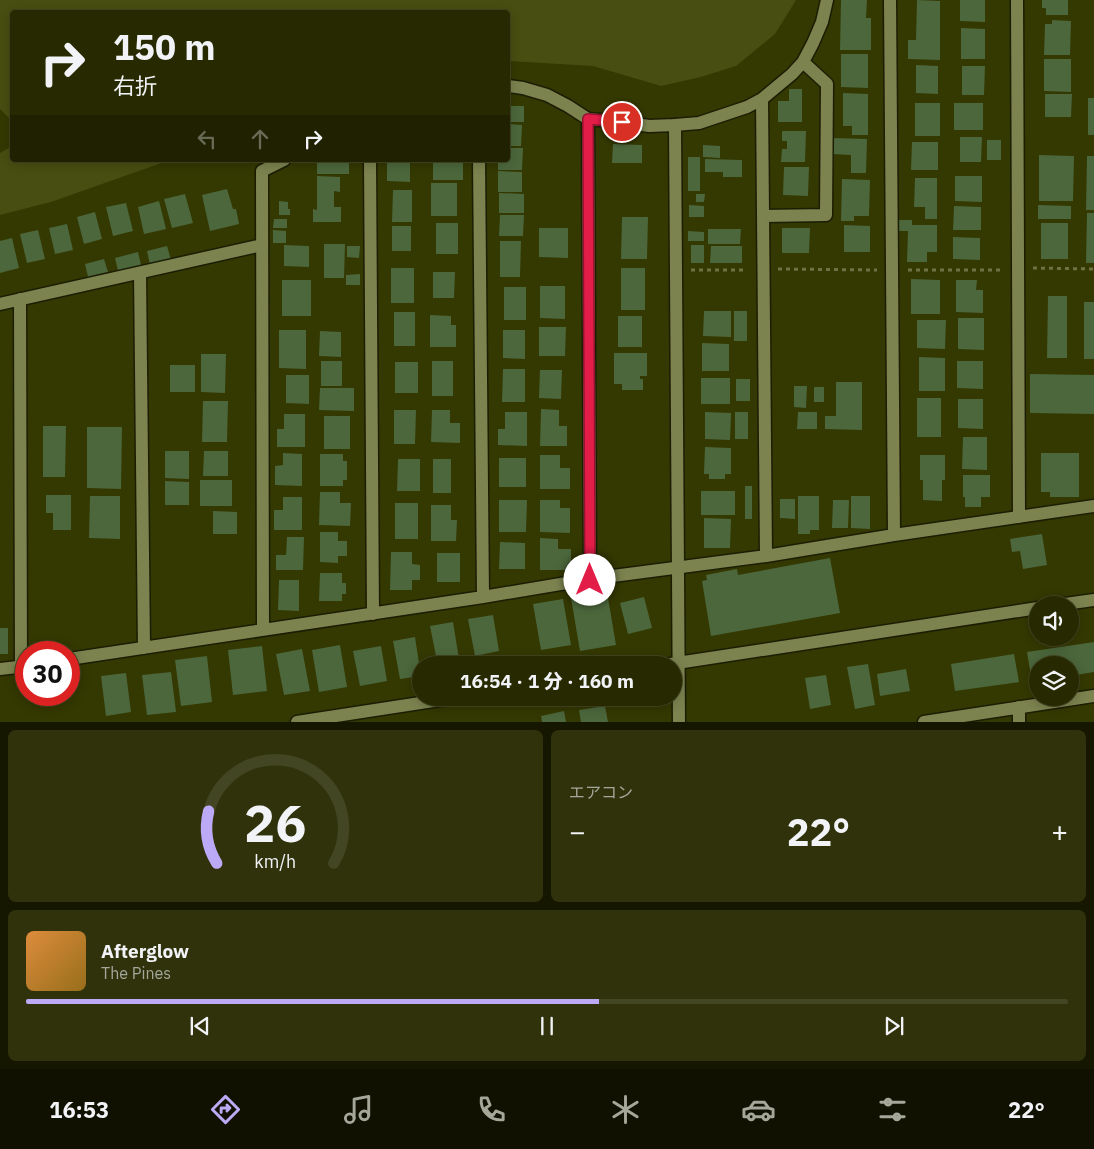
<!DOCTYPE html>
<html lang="ja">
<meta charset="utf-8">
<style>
:root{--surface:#272a01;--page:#2f320b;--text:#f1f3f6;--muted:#a4a799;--line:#434623;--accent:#bcaaf6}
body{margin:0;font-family:"IBM Plex Sans","Noto Sans JP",sans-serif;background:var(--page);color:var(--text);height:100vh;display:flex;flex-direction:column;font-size:19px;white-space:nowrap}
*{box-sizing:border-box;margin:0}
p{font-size:16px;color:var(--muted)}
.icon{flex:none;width:28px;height:28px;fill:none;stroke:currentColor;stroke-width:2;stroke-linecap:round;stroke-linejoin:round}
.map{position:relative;height:722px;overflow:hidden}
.panel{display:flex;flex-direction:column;gap:8px;padding:8px;background:#151701;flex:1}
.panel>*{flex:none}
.top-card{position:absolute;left:10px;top:10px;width:500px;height:152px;border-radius:5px;box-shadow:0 2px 12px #0003,0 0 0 1px var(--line);background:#272a01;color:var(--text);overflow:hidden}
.fabs{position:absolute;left:1029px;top:596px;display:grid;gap:10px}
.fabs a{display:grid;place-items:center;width:50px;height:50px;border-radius:50%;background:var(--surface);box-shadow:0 2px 12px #0003,0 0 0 1px var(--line);font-size:25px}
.speed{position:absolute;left:15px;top:641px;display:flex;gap:10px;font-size:25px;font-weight:700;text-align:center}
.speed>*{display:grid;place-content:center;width:65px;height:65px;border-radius:50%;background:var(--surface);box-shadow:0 2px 12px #0003,0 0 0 1px var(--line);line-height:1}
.speed .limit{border:8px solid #d22;background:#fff;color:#111}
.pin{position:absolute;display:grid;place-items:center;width:42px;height:42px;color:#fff;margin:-21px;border:2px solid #fff;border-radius:50%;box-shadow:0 1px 5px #0007}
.me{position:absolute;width:55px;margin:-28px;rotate:0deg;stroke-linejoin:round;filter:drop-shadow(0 0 4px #0008)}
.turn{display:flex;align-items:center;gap:18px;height:105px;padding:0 20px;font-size:22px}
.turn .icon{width:65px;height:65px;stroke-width:2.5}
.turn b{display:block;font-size:35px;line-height:42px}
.lanes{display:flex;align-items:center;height:48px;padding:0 20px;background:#0003;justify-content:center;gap:25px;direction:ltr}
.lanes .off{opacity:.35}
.big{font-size:38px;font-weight:800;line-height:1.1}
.panel .card{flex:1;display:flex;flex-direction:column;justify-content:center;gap:8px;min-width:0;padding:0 18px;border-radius:8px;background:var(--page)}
.panel .dial{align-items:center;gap:0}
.dial svg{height:130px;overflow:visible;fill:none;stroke:var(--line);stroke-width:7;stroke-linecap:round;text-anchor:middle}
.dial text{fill:var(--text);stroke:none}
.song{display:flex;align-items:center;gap:15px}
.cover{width:60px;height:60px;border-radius:8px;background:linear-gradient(135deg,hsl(30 70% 55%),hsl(40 70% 35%))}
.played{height:5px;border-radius:2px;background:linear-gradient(90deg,var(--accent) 55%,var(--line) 55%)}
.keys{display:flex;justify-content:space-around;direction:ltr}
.heat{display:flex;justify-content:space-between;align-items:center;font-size:28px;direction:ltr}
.panel .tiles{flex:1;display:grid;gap:8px;grid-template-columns:1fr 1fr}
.card:last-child{grid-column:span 2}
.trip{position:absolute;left:412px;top:656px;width:270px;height:50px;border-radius:25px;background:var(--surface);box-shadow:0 2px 12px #0003,0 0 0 1px var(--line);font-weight:800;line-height:50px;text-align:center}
.dock{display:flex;height:80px;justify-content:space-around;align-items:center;background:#101100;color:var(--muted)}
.dock .icon{width:35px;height:35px}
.dock .selected{color:var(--accent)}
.dock b{font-size:22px;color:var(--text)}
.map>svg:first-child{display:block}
.green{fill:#484e11}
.building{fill:#4c673c}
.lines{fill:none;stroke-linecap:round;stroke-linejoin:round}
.street-casing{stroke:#1c1e04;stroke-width:15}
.secondary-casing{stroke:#1c1e04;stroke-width:15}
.path{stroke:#6e7244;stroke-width:3;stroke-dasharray:4 4;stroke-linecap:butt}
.street{stroke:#7c834f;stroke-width:12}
.secondary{stroke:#7c834f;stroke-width:12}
.route-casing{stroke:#92132f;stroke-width:12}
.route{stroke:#e11d48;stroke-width:9}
</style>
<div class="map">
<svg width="1094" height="722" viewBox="0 0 1094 722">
<rect width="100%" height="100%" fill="#343801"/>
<path class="green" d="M0 0H796L775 34 736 66 701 77 661 86 593 66 508 61V12H12V121L0 109Z
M12 146V160H170L51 202 0 215V153Z"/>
<path class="building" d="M841 0H867L866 18H871V50H840Z
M917 0 940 1V60L908 59V40H916Z
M960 0H985V22L960 21Z
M1042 0H1068V15H1046V8H1042Z
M1052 20 1071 21 1070 55H1044L1045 24H1052Z
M961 28 985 29V59H961Z
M841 54H868V88L841 87Z
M1044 59H1071V92L1044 91Z
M916 65 938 66V94L916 93Z
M962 66H985L984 95H962Z
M789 89H802V122H778V101H789Z
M843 93 868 94V135H852V126H843Z
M1045 94H1072L1071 117H1045Z
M1088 98H1094V135H1088Z
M915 103H940V136H915Z
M954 103H983V130H954Z
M508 106H524V122H508Z
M508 124 522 125 521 146H508Z
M782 131H806L805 162H781L782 149H787V141H782Z
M960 137H982L981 162H960Z
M832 138 867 139 866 173H851V155L832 154Z
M987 140H1001V160H987Z
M912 142H938V170H911Z
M613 144 642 145V163H612Z
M703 145 720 146V158L703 157Z
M508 148H523L522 170H498V160H508Z
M1039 155 1074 156 1073 201H1039Z
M1087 156H1094V210H1086Z
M688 157H700V191H688Z
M705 159 742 160V177H723V172H705Z
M317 160 349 161V174H317Z
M387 160H410V182L387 181Z
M433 160H463V180H433Z
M784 167H809L808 196 783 195Z
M498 171 522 172V192H498Z
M317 176 340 177V192L334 191V207H341V222H313V209L317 210Z
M955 176H982V202L955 201Z
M915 178H937V219H925V207H914Z
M842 179 870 180 869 216H854V221H841Z
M431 183H457V216H431Z
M227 189 233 209H236L239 224 210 231 202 195Z
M393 190H412V222H392Z
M499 193 524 194V213H499Z
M185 194 193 223 172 228 164 199Z
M696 194H705L704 202H696Z
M159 201 166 229 144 234 138 207Z
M279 201 288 202V209H290V215H279Z
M126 203 133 231 113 236 106 207Z
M689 205 704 206V217H689Z
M1038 205 1071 206V219H1038Z
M954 206 981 207V230H953Z
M95 212 102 239 84 244 77 217Z
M1087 213H1094V263H1086Z
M500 215H524L523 236H499Z
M622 217H648L647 259H621Z
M274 219H287V228H273Z
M897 220H912V225H937V252H927V262H907L908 231H897Z
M436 223H458V254H436Z
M1041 223H1068V259H1041Z
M67 224 73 250 55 254 49 228Z
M844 225 870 226V252H844Z
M392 226H411V251H392Z
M539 228H568V258L539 257Z
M782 228H810L809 253H782Z
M708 229H741L740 244H708Z
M38 230 45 259 27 263 20 234Z
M273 230 286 231V243H273Z
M688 231 704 232V241H688Z
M953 237 980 238V260L953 259Z
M12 238 19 268 0 273V241Z
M500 241H521L520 277H500Z
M324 244H345L344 278H324Z
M284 245 309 246V267L284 266Z
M691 245H704V263H691Z
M167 246 171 260 150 265 147 251Z
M347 246H360L359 258 347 257Z
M711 246H742V263H710Z
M138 252 141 265 118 271 115 258Z
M104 259 108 272 88 277 85 264Z
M391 268H414V303H391Z
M621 268H645V310H621Z
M433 272H455L454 298H433Z
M360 274V285H346V275Z
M911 279 940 280V314H911Z
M282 280H311V316H282Z
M956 280H977L976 290H983V313L956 312Z
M540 286H565V319L540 318Z
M504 287H526V320H504Z
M1048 296H1067V358H1047Z
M1084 302H1094V359H1084Z
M704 311H731V337L703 336Z
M734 311H747V341H734Z
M394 312H415V346H394Z
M430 315 451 316V325H456V347H430Z
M618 316H642V347H618Z
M958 318H984V350L958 349Z
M917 320H946L945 349 917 348Z
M539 327H566L565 356H539Z
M279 330H306V369L279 368Z
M503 330H525V359L503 358Z
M320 331 341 332V357L319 356Z
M702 343 729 344V371H702Z
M614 353H647V376H640V379H643V390H622V384H614Z
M201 354H226L225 393 201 392Z
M919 357 945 358V391H919Z
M321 361H342V386H321Z
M432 361H453V396H432Z
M957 361H983V389L957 388Z
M395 362H418V393H395Z
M170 365H195V392H170Z
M503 369H525V402H502Z
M540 370H562L561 399 539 398Z
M1030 374 1094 375V414L1030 413Z
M286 375H309V404L286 403Z
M701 378H730V404H701Z
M736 379H750V401H736Z
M836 382H862V430L825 429V416H836Z
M794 386H807L806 408 794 407Z
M814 387H824V402H814Z
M320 388H354V411L319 410Z
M917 398H941V437H917Z
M958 399H983V429L958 428Z
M203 401H228L227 442H202Z
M541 409 559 410V426H567V446H540Z
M394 410H416L415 444H394Z
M432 410H450V423H460V443L431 442Z
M505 412H527V446L498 445V429H505Z
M705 412 731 413 730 440 705 439Z
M735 412H748V439H735Z
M798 412H817V429H797Z
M284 414H305V447H277V429H284Z
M324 416H350V449H324Z
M43 426H66L65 477H43Z
M87 427H122L121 489 87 488Z
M963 437H987V470L962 469Z
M705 447 731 448V474H725V479H709V474H704Z
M165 451H189V479L165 478Z
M204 451H228V476H203Z
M283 453 302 454V486L275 485V466L283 465Z
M1041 453H1079V497H1050V492H1041Z
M320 454H343V461H347V480H343V486H320Z
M540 455H560V468H570V489H540Z
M920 455H945V480H942V501L923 500V480H920Z
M499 458H526V487H499Z
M398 459H420V491H397Z
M433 459H451V493H433Z
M963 475H990V497H981V507H965V497H963Z
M200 480H232V506H200Z
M165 481 189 482V505H165Z
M745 486H752V519H745Z
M701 491H735V515H701Z
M320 492H340V503H351L350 526 319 525Z
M46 495H71V530H53V513H46Z
M90 496H120V539L89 538Z
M798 496H819V530H810V534H798Z
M851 496H870V529L851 528Z
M283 497H302V530H274V510H283Z
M780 499H795V519L780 518Z
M499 500H527L526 532H499Z
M540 500H560V508H570V533L540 532Z
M833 500H849L848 528H832Z
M395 503H418V539H395Z
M431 505H451V520H457L456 541H431Z
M213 511 237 512V534H213Z
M704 518 731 519 730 548H704Z
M320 532H338V541H347V556H338V563L320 562Z
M1042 534 1047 565 1023 569 1020 551 1012 552 1010 539Z
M287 537H304L303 570H276V555H286Z
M540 538 558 539V549H571V570H540Z
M500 542 525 543V569H499Z
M391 552H412V564L420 565V580H412V590H390Z
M437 553H460V582H437Z
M830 558 840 613 711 636 702 581 707 580 706 575 737 569 738 575Z
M320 573H342V583H346V594H342V601H319Z
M279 580H299V611L278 610Z
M607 592 616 645 580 651 571 598Z
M644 597 652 628 628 634 620 603Z
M563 599 571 645 541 650 533 604Z
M493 615 499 651 475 656 468 619Z
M453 622 460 665H443L442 660 437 661 430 626Z
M0 628H8V654H0Z
M415 637 421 676 400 679 393 641Z
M1094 642V672L1070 676V665H1038V681L1032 682 1027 652Z
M340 645 347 687 319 692 312 650Z
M262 646 267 691 233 695 228 650Z
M381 646 387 681 360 686 353 651Z
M302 649 310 691 284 695 276 654Z
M1014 654 1019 682 955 691 951 664Z
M207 656 212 702 181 706 175 660Z
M868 664 875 705 855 709 847 667Z
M906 669 910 691 880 696 877 674Z
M171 672 176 712 147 715 142 675Z
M126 673 131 712 106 716 101 676Z
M826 675 831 705 810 709 805 678Z
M605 706 608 722H581L579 710Z
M564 711 566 722H542L541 716Z"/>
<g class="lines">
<g class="street-casing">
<path id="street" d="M890 0 894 535
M1017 0 1019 517
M508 86 523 88 547 95 568 106 588 119 622 122 649 126 675 125 699 123 747 107 762 99 792 74 803 62 813 43 822 22 827 0
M762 99 766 556
M588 119 590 579
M370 160 373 614
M479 160 483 597
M763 216 826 215 827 84 803 62
M140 273 144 648
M20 299 21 666
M0 304 262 245
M263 629 262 171 284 160
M69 659 483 597 590 579 766 556 894 535 1094 506
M0 669 26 666
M1019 707V722
M924 722 1094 696"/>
</g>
<g class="secondary-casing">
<path id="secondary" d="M675 125 679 722
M1058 605 1094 600
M664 665 1038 608
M297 722 453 698"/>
</g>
<path class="path" d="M1033 268 1094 269
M778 269 877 270
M691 270H747
M908 270H1002"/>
<use href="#street" class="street"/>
<use href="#secondary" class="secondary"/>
</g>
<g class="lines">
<g class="route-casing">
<path id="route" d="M590 580 588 119 622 122"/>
</g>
<use href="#route" class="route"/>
</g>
</svg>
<div class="fabs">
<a><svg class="icon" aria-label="sound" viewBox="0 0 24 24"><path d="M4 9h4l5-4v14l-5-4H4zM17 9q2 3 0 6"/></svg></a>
<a><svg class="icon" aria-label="layers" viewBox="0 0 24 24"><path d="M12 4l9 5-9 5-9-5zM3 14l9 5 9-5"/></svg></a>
</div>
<div class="speed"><div class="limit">30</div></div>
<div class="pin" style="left:622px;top:122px;background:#d93025"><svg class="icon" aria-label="arrive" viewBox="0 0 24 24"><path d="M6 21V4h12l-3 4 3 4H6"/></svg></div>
<svg class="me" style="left:590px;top:580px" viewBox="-20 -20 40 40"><circle r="19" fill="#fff"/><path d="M0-13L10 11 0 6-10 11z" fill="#e11d48"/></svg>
<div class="trip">16:54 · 1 分 · 160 m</div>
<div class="top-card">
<div class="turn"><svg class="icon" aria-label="right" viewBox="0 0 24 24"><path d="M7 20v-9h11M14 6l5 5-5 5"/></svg><div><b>150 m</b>右折</div></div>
<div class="lanes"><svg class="icon off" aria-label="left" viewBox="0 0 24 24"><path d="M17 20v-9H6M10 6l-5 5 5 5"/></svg><svg class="icon off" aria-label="ahead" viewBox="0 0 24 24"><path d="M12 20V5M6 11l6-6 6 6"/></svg><svg class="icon" aria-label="right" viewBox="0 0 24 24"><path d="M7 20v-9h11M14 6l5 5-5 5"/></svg></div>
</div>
</div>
<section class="panel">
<div class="tiles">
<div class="card dial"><svg viewBox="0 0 100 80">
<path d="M14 69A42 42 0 1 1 86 69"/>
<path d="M14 69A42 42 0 0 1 9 37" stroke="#bcaaf6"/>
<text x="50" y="56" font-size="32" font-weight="700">26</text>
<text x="50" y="72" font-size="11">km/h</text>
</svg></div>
<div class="card"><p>エアコン</p>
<div class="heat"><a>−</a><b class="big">22°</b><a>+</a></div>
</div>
<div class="card">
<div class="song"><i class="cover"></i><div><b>Afterglow</b><p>The Pines</p></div></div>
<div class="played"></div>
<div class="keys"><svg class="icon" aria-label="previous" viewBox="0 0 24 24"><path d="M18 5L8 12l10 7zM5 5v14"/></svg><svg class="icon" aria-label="pause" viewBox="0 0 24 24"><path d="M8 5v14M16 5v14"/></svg><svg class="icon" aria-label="next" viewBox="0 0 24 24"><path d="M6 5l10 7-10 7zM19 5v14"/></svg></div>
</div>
</div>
</section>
<nav class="dock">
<b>16:53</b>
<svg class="icon selected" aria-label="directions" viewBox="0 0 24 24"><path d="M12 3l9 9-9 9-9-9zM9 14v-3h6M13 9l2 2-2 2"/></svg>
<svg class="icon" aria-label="music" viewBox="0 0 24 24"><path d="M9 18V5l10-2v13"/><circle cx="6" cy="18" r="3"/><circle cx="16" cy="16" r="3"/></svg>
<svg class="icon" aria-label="phone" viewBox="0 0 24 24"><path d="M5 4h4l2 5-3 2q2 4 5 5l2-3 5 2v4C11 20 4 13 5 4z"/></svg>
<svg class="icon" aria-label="climate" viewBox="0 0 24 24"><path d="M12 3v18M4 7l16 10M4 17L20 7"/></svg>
<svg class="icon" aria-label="car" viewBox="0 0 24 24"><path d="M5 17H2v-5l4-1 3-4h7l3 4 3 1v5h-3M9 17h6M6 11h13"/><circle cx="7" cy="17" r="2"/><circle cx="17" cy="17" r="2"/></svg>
<svg class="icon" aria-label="filters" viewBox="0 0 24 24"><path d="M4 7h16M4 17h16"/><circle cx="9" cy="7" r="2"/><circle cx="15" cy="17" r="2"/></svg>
<b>22°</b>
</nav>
